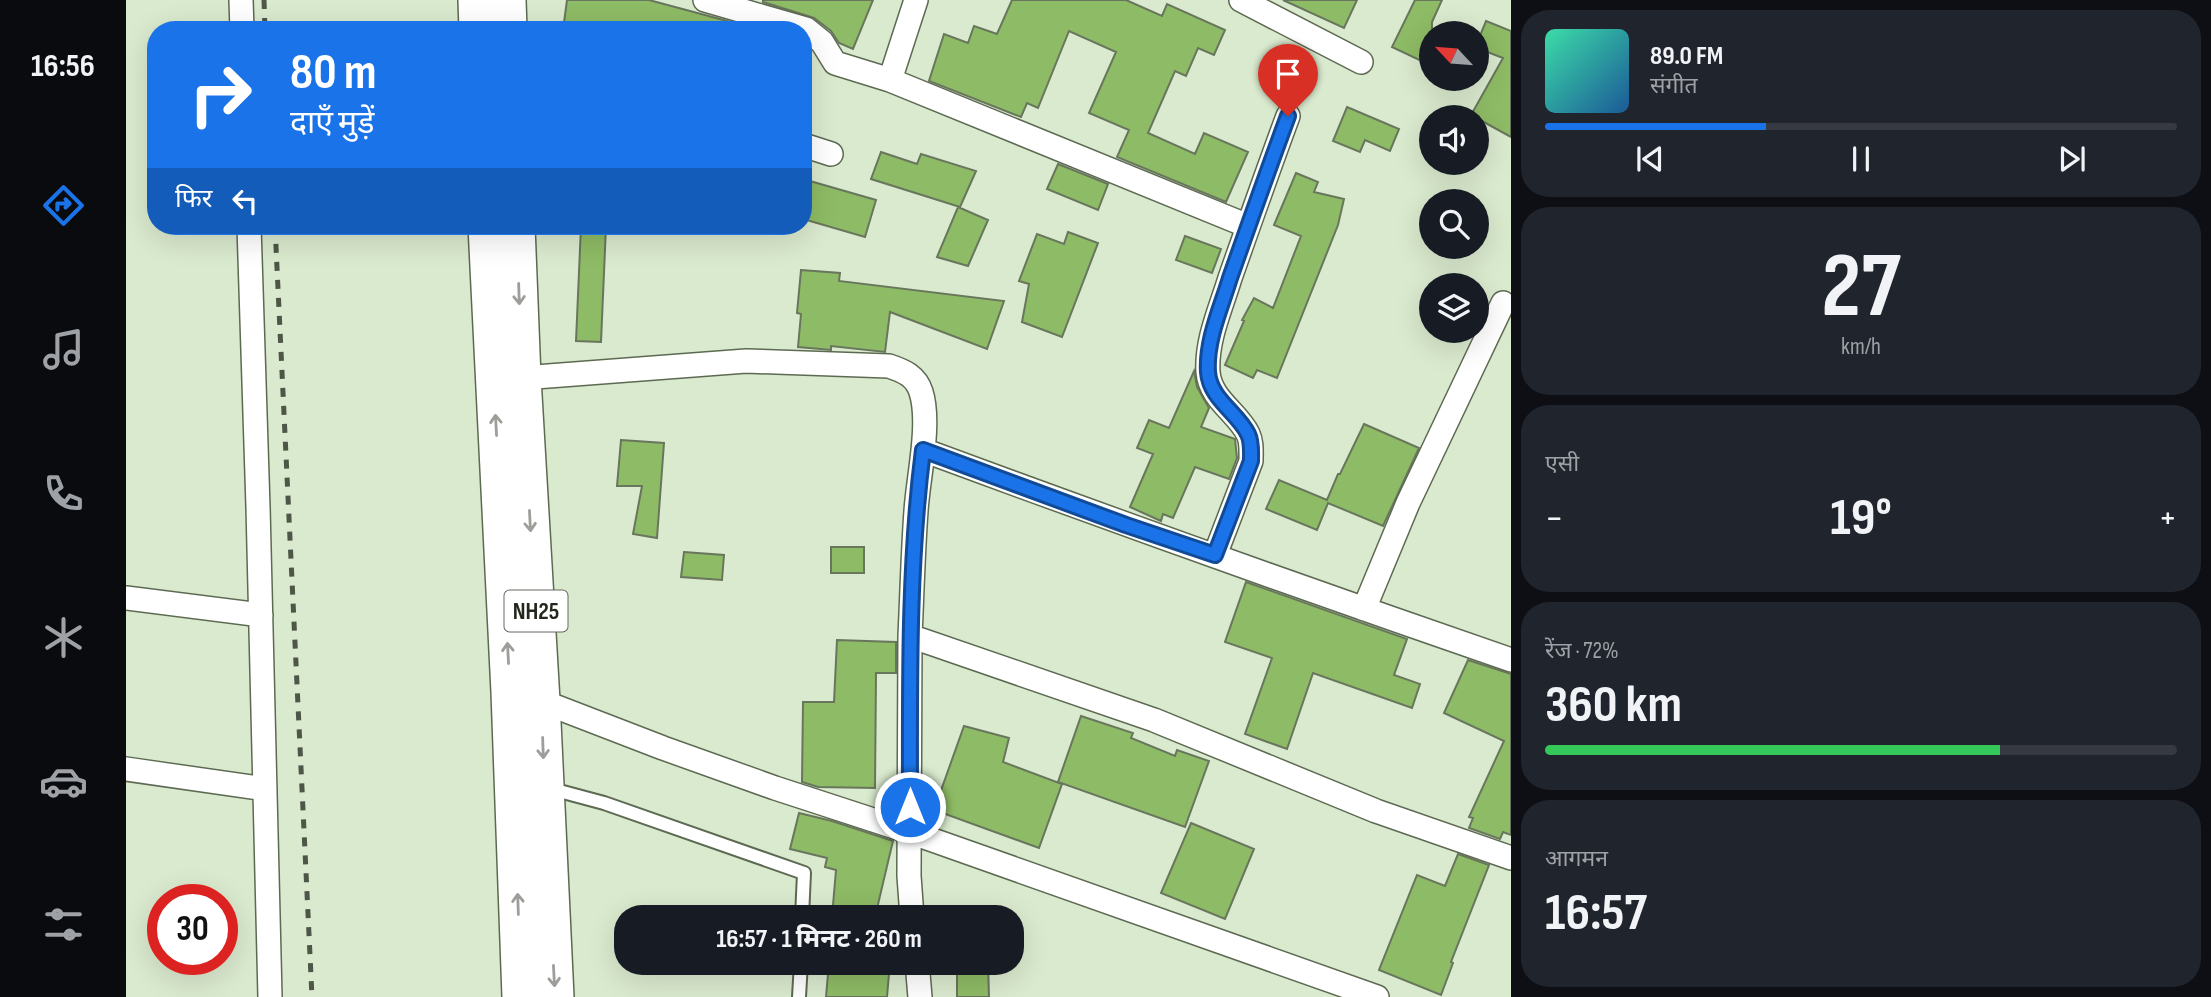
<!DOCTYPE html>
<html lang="hi">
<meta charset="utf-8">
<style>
:root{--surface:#171b24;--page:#20242c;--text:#f1f3f6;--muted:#9ea1a6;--line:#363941;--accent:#1a73e8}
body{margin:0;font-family:"Sofia Sans Condensed","Noto Sans Devanagari",sans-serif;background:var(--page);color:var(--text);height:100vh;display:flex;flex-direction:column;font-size:26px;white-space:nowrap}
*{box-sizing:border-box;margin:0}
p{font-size:23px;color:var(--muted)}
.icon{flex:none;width:38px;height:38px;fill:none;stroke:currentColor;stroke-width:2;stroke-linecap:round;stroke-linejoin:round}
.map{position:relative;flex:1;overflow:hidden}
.drawer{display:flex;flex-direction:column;gap:10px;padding:10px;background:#0d0f14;width:700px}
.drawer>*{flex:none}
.banner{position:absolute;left:21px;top:21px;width:665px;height:214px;border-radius:28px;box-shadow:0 7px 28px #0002;background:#1a73e8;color:#fff;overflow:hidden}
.needle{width:46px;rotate:296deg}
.buttons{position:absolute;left:1293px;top:21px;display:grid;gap:14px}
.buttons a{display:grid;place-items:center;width:70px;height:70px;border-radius:50%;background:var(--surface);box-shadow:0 7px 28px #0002;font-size:35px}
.speed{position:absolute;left:21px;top:884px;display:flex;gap:14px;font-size:35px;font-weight:700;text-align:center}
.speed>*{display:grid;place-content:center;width:91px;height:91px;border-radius:50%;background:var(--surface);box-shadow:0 7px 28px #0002;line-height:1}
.speed .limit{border:10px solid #d22;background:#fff;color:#111}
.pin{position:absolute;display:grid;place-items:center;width:60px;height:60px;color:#fff;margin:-72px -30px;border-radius:50% 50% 50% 0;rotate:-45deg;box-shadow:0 0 7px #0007}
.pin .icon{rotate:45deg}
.me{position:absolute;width:77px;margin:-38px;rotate:0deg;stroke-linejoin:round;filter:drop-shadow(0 0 5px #0008)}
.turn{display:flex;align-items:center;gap:24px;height:147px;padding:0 28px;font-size:32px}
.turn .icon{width:91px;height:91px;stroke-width:2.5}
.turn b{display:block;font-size:49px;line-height:60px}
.then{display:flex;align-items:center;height:66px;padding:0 28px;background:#0003;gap:14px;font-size:26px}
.big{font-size:52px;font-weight:700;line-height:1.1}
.drawer .card{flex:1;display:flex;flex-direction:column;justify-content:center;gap:10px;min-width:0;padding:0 24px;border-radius:28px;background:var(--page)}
.drawer .dial{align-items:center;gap:0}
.dial b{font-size:91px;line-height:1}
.song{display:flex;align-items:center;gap:21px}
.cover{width:84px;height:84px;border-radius:10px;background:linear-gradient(135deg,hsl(160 70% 55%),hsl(210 70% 35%))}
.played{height:7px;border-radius:4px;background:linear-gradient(90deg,var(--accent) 35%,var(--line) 35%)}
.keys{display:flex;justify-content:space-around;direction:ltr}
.heat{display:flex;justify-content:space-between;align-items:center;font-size:38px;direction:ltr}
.charge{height:10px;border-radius:5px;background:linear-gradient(90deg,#34c759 72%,var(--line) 0)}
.trip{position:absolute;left:488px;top:905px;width:410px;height:70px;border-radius:28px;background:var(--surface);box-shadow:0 7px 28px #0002;font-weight:700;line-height:70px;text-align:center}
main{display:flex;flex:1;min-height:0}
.tab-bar{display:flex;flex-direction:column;width:126px;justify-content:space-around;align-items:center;background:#090b0e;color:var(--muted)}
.tab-bar .icon{width:49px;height:49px}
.tab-bar .on{color:var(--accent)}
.tab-bar b{font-size:32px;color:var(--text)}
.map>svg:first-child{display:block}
.building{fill:#8ebb65;stroke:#68765d;stroke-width:2}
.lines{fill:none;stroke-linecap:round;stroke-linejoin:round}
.service-casing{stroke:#5d6a52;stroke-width:16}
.minor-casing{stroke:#5d6a52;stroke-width:26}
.primary-casing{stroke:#5d6a52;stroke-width:40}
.service{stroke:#fff;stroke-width:12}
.minor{stroke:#fff;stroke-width:23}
.primary{stroke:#fff;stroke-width:37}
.rail{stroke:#4d5647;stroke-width:5;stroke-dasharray:9 9;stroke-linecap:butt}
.oneway{stroke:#9c9e99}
.route-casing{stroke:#114b97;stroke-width:18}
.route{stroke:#1a73e8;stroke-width:12}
.labels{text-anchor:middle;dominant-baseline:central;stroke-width:7;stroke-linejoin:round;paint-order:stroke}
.shield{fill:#fff;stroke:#646861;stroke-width:2}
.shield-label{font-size:24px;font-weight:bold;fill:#22281d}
</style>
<main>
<nav class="tab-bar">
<b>16:56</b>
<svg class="icon on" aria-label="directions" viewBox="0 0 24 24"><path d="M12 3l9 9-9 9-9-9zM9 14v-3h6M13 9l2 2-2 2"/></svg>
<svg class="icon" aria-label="music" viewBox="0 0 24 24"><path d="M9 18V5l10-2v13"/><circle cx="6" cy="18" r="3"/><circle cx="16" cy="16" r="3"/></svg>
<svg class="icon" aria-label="phone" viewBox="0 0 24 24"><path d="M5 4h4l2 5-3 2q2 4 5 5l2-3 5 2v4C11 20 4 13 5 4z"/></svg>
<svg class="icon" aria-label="climate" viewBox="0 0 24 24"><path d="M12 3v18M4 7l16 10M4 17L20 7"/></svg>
<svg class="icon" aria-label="car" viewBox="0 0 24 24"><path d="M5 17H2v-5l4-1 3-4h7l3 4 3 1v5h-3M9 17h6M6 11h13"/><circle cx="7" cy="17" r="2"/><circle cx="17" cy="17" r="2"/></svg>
<svg class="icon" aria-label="filters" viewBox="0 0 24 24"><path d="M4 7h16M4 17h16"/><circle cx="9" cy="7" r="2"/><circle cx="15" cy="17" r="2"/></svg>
</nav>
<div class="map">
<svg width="1385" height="997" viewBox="0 0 1385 997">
<rect width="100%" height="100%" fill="#daeace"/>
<path class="building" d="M441 0H523L605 22 604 30H437Z
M637 0H747L727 49 713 43 705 31 688 18 637 2Z
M886 0H1000L1036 16 1041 4 1099 30 1088 55 1072 48 1060 76 1049 71 1022 133 1069 154 1078 133 1122 152 1100 202 991 157 1003 130 963 113 990 52 943 31 912 108 901 103 895 117 803 81 818 34 842 43 848 26 871 34Z
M1157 0H1231L1218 28Z
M1289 0H1316L1306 22V66L1266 47Z
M1360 21 1385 31V137L1345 115 1377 58 1351 48V43Z
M1221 107 1273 129 1264 151 1239 140 1234 152 1207 141Z
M755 152 791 164 795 154 850 171 834 207 745 179Z
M932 164 982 184 972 210 921 189Z
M1170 173 1192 182 1188 192 1218 199 1212 225 1151 378 1131 370 1127 378 1099 365 1118 321 1116 320 1128 298 1147 308 1175 236 1148 225Z
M677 179 750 200 739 237 677 219Z
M832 207 862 220 842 266 811 257Z
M455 226H480L475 342 450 341Z
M942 232 972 243 936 337 896 322 903 284 893 281 911 234 938 244Z
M1059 236 1095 249 1086 273 1050 260Z
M675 270 714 273 713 281 878 301 861 349 764 312 759 352 705 346V350L672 347 675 314 671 313Z
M1068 371 1071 387 1083 408 1075 427 1109 439 1111 458 1103 479 1069 467 1047 518 1037 514 1035 521 1004 507 1027 454 1011 448 1023 420 1043 428Z
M1238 424 1293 448 1257 526 1202 503 1191 530 1140 509 1153 480 1201 500 1212 474H1214Z
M495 440 538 443 531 538 507 534 516 486H491Z
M705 547H738V573H705Z
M558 552 598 555 596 580 555 577Z
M1120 582 1281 639 1268 675 1294 684 1286 708 1187 673 1161 749 1119 734 1146 658 1099 642Z
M711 640 770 642V673H750L749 788 692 787 676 782 677 702H708Z
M1342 660 1385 674V835L1377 832 1374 839 1343 828 1347 818 1343 817 1378 741 1318 713Z
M955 716 1007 733 1005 738 1049 756 1051 750 1083 761 1059 827 932 782Z
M838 726 883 738 877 762 936 784 913 848 808 810Z
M673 813 706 821 767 841 749 917H706L710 870 699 867 701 858 664 849Z
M1065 823 1128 849 1099 919 1035 893Z
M1332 854 1363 865 1325 962 1327 963 1315 995 1253 970 1291 875 1319 886Z
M703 962H764L761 997H700Z
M831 962H862L863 997H831Z"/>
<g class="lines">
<g class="service-casing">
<path id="service" d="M422 788 478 803 678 873 676 917
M673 997 675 962"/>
</g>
<g class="minor-casing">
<path id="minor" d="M115 0 116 30
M579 0 680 29 696 42 709 63 764 80 1122 226
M1115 0 1235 62
M764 80 790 0
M677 145 705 154
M123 226 132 507 144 997
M396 378 620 361 763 366C778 371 790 376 795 392 805 423 792 478 790 511 787 552 786 594 784 636
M797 450C992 522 1188 592 1385 660
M1089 555 1125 461C1125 452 1126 442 1122 434 1111 412 1084 399 1082 372 1080 340 1095 308 1104 278 1123 224 1142 170 1162 116
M0 598 135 615
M1238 609 1282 503 1377 303
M415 701 537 748 649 788 784 832 1251 997
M0 769 139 789
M786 917 783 876 784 636 1028 720 1250 811 1385 858
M791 962 794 997"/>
</g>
<g class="primary-casing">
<path id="primary" d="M351 0 352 30
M381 0 382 30
M361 226 384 692 395 997
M390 226 396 378 415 701 429 997"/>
</g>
<use href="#service" class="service"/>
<use href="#minor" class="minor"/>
<use href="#primary" class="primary"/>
<path class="rail" d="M138 0 139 30
M149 226 186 997"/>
</g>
<defs><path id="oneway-shaft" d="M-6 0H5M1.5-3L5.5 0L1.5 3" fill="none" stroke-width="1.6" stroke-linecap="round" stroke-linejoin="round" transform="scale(1.75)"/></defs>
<g class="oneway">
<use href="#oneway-shaft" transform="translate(393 294) rotate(88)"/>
<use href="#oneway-shaft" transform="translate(370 425) rotate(-93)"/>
<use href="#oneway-shaft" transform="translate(404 521) rotate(87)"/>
<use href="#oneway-shaft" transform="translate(382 653) rotate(-93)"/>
<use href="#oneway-shaft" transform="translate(417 748) rotate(88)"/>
<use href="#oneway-shaft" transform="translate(392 904) rotate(-92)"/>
<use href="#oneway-shaft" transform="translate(428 976) rotate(87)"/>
</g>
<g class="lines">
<g class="route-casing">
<path id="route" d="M784 807C784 688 782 568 797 450L1000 525 1089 555 1125 461C1125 452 1126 442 1122 434 1111 412 1084 399 1082 372 1080 340 1095 308 1104 278 1123 224 1142 170 1162 116"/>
</g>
<use href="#route" class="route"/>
</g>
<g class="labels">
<rect class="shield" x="378.5" y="590.5" width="63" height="41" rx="5"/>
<g class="shield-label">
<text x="410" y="611">NH25</text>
</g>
</g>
</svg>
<div class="buttons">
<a><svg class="needle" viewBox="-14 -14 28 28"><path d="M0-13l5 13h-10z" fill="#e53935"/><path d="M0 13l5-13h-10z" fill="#9ea1a6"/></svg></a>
<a><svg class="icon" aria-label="sound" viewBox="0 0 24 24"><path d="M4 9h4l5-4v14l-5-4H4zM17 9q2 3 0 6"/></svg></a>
<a><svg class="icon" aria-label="search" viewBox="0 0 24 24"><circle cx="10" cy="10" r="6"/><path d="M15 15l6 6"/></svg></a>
<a><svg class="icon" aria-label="layers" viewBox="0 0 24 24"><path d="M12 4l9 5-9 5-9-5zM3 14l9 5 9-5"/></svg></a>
</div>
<div class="speed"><div class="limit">30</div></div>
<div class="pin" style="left:1162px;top:116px;background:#d93025"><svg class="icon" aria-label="arrive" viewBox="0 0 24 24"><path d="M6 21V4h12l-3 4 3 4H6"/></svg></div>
<svg class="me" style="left:784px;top:807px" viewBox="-20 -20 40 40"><circle r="17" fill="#1a73e8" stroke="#fff" stroke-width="3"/><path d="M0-11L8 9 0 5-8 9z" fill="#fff"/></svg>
<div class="trip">16:57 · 1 मिनट · 260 m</div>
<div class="banner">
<div class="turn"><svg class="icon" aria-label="right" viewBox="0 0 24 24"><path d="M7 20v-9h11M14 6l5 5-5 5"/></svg><div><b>80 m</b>दाएँ मुड़ें</div></div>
<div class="then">फिर<svg class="icon" aria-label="left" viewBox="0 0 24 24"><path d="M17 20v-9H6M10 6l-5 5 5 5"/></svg></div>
</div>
</div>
<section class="drawer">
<div class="card">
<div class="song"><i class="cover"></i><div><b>89.0 FM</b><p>संगीत</p></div></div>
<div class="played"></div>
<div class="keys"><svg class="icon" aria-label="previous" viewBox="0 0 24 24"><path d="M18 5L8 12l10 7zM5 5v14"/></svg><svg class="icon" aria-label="pause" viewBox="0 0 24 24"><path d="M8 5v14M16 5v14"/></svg><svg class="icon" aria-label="next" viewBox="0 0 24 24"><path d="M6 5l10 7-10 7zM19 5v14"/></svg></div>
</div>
<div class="card dial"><b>27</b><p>km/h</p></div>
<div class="card"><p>एसी</p>
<div class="heat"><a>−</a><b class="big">19°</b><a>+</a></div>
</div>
<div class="card"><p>रेंज · 72%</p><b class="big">360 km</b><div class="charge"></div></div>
<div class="card"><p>आगमन</p><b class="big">16:57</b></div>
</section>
</main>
